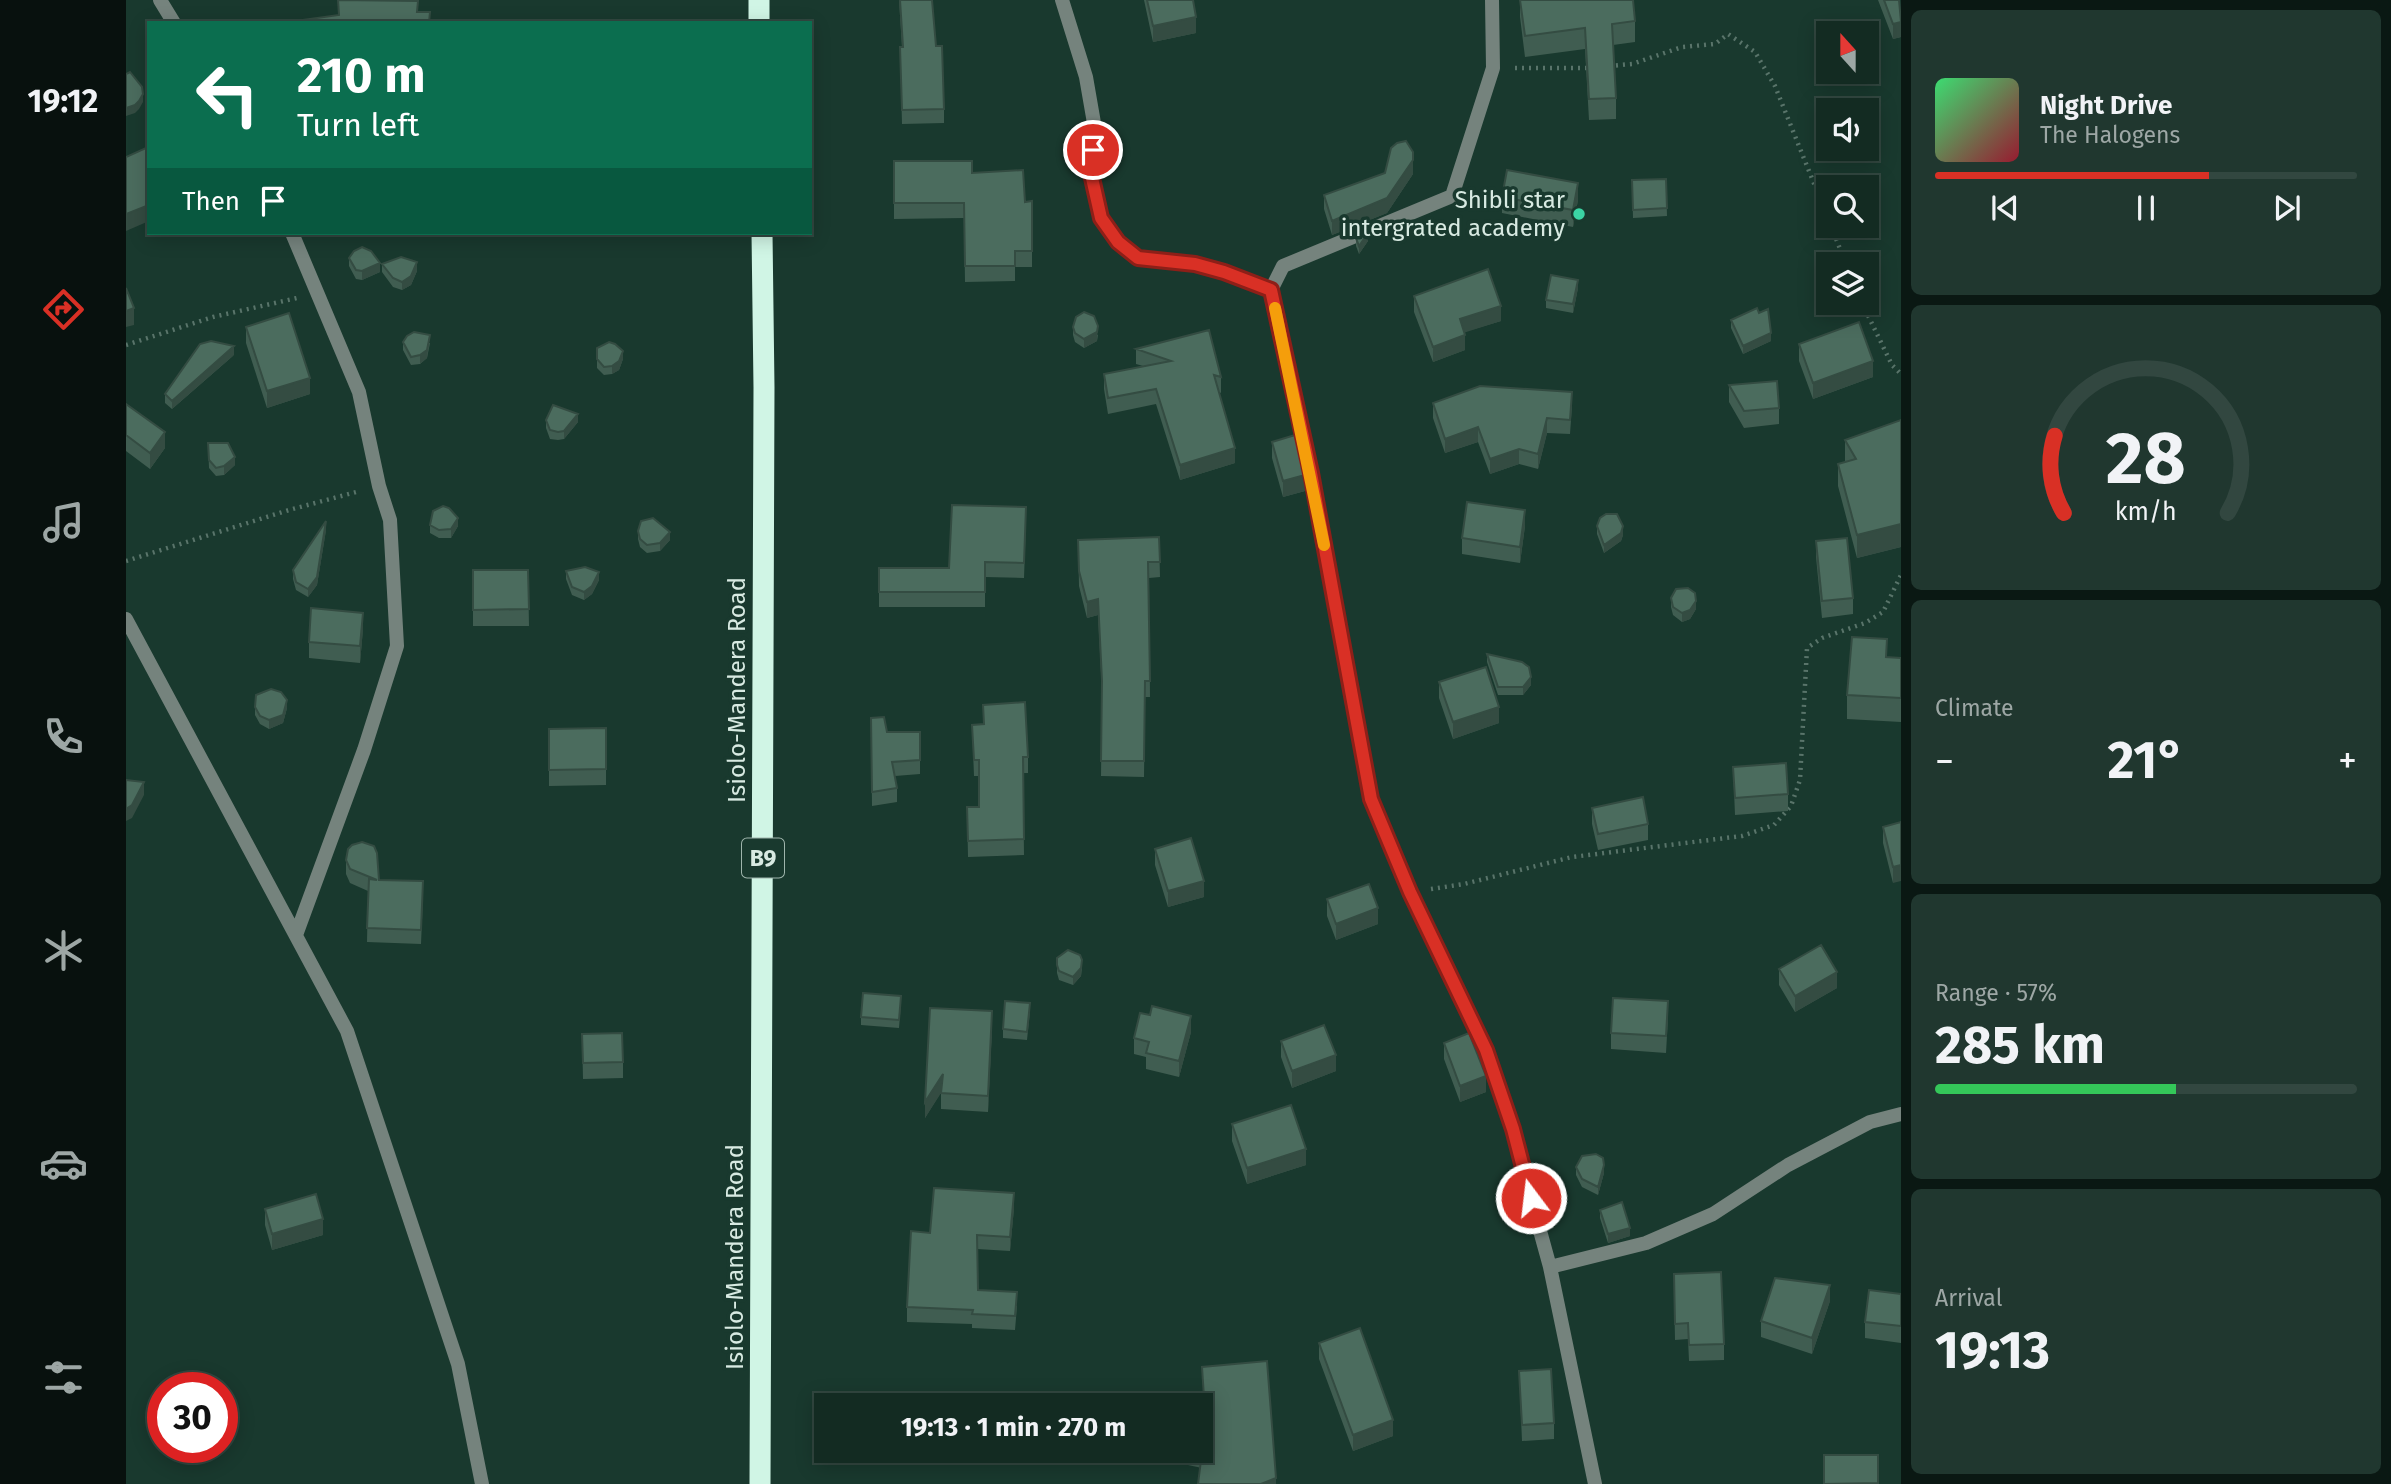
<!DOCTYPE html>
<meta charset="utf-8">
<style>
:root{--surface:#132b22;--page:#20372f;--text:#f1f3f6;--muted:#9da7a5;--line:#324740;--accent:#d93025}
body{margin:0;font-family:"Fira Sans",sans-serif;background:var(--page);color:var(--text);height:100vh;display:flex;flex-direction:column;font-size:26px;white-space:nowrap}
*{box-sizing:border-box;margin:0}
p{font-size:23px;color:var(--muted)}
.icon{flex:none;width:38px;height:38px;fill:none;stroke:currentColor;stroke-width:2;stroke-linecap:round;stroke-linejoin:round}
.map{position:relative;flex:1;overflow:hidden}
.side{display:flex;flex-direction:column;gap:10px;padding:10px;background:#0a1813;width:490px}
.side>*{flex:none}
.top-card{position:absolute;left:21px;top:21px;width:665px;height:214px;border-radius:0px;box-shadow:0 4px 18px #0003,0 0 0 2px var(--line);background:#0b6e4f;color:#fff;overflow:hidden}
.needle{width:46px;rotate:339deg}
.tools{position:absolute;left:1690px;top:21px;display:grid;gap:14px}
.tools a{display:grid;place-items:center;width:63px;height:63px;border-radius:0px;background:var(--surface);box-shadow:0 4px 18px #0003,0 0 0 2px var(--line);font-size:35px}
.speed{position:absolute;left:21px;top:1372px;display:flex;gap:14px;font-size:35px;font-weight:700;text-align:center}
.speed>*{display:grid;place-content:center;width:91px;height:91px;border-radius:50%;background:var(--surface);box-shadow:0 4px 18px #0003,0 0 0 2px var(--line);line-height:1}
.speed .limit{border:10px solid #d22;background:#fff;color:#111}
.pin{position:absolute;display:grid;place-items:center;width:60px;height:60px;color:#fff;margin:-30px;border:4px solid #fff;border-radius:50%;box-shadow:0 2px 7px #0007}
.me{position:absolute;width:77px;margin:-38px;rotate:345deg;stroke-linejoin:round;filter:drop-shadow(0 0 5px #0008)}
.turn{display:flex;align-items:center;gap:24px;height:147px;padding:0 35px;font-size:32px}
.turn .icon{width:91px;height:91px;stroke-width:2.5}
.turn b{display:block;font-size:49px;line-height:60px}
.then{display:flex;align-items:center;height:66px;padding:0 35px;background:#0003;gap:14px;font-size:26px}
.big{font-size:52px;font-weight:700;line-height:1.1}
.side .widget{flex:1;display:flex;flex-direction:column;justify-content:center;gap:10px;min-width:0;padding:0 24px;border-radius:10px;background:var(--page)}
.side .dial{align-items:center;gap:0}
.dial svg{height:182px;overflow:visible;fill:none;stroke:var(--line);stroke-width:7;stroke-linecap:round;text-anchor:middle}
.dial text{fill:var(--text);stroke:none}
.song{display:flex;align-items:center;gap:21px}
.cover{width:84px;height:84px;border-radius:10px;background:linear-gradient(135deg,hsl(140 70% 55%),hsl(350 70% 35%))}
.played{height:7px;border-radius:4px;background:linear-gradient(90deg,var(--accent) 65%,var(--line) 65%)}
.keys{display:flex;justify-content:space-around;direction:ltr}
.heat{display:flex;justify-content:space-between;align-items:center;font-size:38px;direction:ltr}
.charge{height:10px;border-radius:5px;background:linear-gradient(90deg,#34c759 57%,var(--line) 0)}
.trip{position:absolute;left:688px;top:1393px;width:399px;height:70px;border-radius:0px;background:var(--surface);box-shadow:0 4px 18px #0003,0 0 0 2px var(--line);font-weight:700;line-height:70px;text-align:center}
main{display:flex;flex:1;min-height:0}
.menu{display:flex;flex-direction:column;width:126px;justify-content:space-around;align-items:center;background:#08110e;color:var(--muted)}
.menu .icon{width:49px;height:49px}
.menu .current{color:var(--accent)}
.menu b{font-size:32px;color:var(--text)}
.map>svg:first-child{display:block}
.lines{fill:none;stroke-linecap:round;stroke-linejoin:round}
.path{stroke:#59746a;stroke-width:4.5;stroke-dasharray:2 5;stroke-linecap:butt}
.street{stroke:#75837d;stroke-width:14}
.highway{stroke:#d0f5e5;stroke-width:21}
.wall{fill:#405d51}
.shaded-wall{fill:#344c42}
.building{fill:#4b6c5e;stroke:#344c42;stroke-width:2}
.route-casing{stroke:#8d1f18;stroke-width:18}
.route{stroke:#d93025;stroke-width:12}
.slow{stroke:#f59e0b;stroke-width:12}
.poi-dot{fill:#3bd4a4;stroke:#19392e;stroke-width:2.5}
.labels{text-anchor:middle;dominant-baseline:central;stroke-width:7;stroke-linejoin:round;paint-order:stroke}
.shield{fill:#19392e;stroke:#9fb5ac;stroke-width:2}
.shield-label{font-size:23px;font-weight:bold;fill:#d8eae2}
.poi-label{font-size:24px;fill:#d8eae2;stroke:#19392e;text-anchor:end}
.street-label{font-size:24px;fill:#d8eae2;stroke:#19392e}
</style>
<main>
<nav class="menu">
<b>19:12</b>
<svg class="icon current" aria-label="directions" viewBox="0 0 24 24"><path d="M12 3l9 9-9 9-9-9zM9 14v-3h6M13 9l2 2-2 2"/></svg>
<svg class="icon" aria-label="music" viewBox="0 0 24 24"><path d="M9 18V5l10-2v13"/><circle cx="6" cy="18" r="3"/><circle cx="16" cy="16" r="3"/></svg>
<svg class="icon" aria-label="phone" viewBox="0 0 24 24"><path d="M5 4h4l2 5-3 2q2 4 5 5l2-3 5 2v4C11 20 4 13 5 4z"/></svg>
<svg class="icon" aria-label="climate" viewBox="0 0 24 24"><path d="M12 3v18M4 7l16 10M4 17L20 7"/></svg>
<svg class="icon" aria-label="car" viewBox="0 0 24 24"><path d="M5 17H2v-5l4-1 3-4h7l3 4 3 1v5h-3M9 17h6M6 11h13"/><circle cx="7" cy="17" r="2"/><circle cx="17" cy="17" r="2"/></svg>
<svg class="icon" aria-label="filters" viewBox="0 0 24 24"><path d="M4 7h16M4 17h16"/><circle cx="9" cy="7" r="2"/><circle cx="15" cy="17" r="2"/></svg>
</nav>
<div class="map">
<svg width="1775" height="1484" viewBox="0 0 1775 1484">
<rect width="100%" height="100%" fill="#19392e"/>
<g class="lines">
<path class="path" d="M1483 66 1506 64 1556 47 1589 44 1602 34 1629 52 1649 86 1703 221
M1389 68H1464
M1705 226 1720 264
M1736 303 1766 365 1775 374
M0 345 87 317 171 298
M0 561 163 510 234 491
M1305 889 1338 884 1446 857 1616 836 1648 825 1665 806 1674 780 1681 648 1696 638 1739 623 1757 612 1775 575"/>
<path class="street" d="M34 0 48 23
M936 0 960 77 968 123 966 178 975 218 992 242 1012 258 1069 264 1099 272 1145 290
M1366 0 1367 68 1326 196 1157 266 1145 290 1185 473 1245 799 1284 892 1360 1050 1386 1129 1424 1267 1469 1484
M166 233 233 392 253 486 264 520 271 646 238 750 170 935
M0 619 221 1031 332 1364 356 1484
M1424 1267 1520 1243 1587 1214 1662 1165 1744 1122 1775 1114"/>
<path class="highway" d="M633 0V23
M634 1484 638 387 636 233"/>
</g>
<path class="wall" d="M773 0H806L810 46 818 109V123L776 124 774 47H776Z
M1018 0H1067L1070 33 1027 42Z
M1394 0H1507L1509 21V42L1487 45 1490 98V119L1463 120 1459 49 1399 57 1394 17Z
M1752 0H1773L1775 20V37L1767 39Z
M768 161 846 173 899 202 906 201V267H889V281L839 282 838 218 768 219Z
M1287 166V174L1261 213 1206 235 1198 209V195Z
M1540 179 1541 216 1507 218 1506 180Z
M1376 197 1452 200 1447 227 1376 213Z
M1230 238 1242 241 1233 254 1230 246Z
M223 258 254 272 236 280 230 279 223 266Z
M256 264 291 271 285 285 276 290 267 287 256 272Z
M1452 288 1447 313 1420 308V300Z
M1288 296 1375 321 1338 332 1339 350 1307 362 1288 312Z
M1605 320 1645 341 1617 354 1605 328Z
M120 327 184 394 141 408 120 343Z
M947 327 972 335 971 341 958 348 949 342 947 335Z
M277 342 304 343 301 358 294 364 285 365 277 350Z
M1673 344 1747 377 1687 399 1673 361Z
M471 348 497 359 493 370 486 374 478 375 471 368Z
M1010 349 1095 377V393L1093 392 1109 463 1054 480 1030 404 982 414 978 389V374L1017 366 1010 364Z
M108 355 46 409 39 403V394Z
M1603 385 1653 408V424L1618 428 1603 402Z
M1307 403 1446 406 1444 434 1421 433 1412 469 1393 464 1364 474 1352 442 1319 453 1307 418Z
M0 404 39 448 24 469 0 451Z
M420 420 452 422 438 439 432 440 424 439 420 428Z
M1775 420V547L1731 558 1712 486V464L1719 462V440Z
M1146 442 1179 491 1157 497 1146 458Z
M82 443 109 465 98 475 90 476 83 468Z
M900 521 898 578 859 577V607H753V568H823Z
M304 525 332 526 325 538H313L304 533Z
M1399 526 1394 563 1336 554V538Z
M1471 526 1497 535 1495 541 1478 553 1471 534Z
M200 530 191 585 182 597 170 590 167 579V570Z
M512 531 544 540 534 551 521 553 514 547 512 539Z
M1033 537 1034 577 1023 578 1024 697H1019L1018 777 975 776 976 693 972 615 961 618 953 586 952 540Z
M1690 541 1727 598V614L1696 618 1690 557Z
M347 570H402L403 626H347Z
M440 571 473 580 466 594 458 600 446 595 440 579Z
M1545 598 1570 609 1564 619 1556 622 1547 615 1545 607Z
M237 629 234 663 183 658V642Z
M1361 654 1405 685 1397 695H1372L1361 662Z
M1761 657 1775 658V722L1721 719V695Z
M1313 682 1373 723 1327 739 1313 698Z
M857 705 902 757V773H897L898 855 842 857 841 807H853V776H848L846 725 857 724Z
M129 707 161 708 157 723 143 729 134 724 129 715Z
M745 718 761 732H794V774L769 776 771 788V802L746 806Z
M480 728V785L423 786V729Z
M1607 767 1662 794V811L1609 815Z
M1466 808 1522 824V840L1472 850 1466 824Z
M1775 822 1767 883 1757 843V827Z
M1029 849 1078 897 1042 907 1029 865Z
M220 860 253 880 297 896 295 944 241 942 242 891 224 883 220 874Z
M1201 899 1252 924 1210 940 1201 916Z
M931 958 956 968 955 976 947 985 933 980 931 973Z
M1653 969 1711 988 1669 1012 1653 985Z
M775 1004 773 1028 735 1025V1017Z
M904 1011 901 1040 877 1038V1029Z
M1542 1018 1540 1053 1485 1049V1033Z
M866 1028 862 1112 815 1109V1092L799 1118V1102Z
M1065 1032 1053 1077 1020 1069V1057L1008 1054V1038Z
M456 1034 497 1062V1078L457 1079Z
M1155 1041 1210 1071 1166 1088 1155 1057Z
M1318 1043 1360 1092 1334 1102 1318 1059Z
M1106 1124 1180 1165 1121 1184 1106 1141Z
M1450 1167 1478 1173 1472 1195 1456 1187 1450 1175Z
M888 1208 884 1251 851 1249 852 1290 891 1306 889 1330 846 1328V1324L781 1322V1307L804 1233Z
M139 1209 197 1235 146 1250 139 1225Z
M1474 1210 1504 1236 1482 1243 1474 1218Z
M1548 1290 1598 1344V1360L1563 1361 1562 1339 1549 1340Z
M1775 1294V1343L1739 1338V1322Z
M1704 1301 1686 1354 1635 1337V1321Z
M1193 1343 1267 1436 1227 1451 1193 1359Z
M1076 1367 1150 1484 1039 1460V1451H1074L1079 1427Z
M1393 1371 1428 1423V1439L1396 1441Z"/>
<path class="shaded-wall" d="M1070 17V33L1027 42V26Z
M1775 22V37L1767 39V24Z
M17 94V102L13 109 9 113 0 116V108Z
M1287 152V174L1261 213 1206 235V221Z
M1452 183V200L1447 227V210Z
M23 205V221L0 231V214Z
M1242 233V241L1233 254V246Z
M291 262V271L285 285 276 290V282Z
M254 263V272L236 280V271Z
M1452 280V288L1447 313V304Z
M1375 306V321L1334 334V319Z
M8 308V325L0 327V311Z
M972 326 971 341 958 348V339Z
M1645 333V341L1617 354V346Z
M304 335 301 358 294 364V355Z
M1339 335V350L1307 362V347Z
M108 346V355L46 409V401Z
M497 351V359L493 370 486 374V366Z
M1747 361V377L1687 399V383Z
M184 378V394L141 408V391Z
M452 414V422L438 439V431Z
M1421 418V433L1412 469V454Z
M1352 427V442L1319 453V439Z
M39 432V448L24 469V453Z
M1109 448V463L1054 480V465Z
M1393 449V464L1364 474V459Z
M109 457V465L98 475V466Z
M1179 475V491L1157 497V481Z
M1399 510V526L1394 563V547Z
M332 518V526L325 538V529Z
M200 521V530L191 585 182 597V589Z
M1775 524V547L1731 558V535Z
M1497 526V535L1495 541 1478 553V545Z
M544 532V540L534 551V543Z
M473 572V580L466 594 458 600V592Z
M972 599V615L961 618V602Z
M1570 601V609L1564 619 1556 622V613Z
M237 613V629L234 663V646Z
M1405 677V685L1397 695V687Z
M161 700V708L157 723 143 729V720Z
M1373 707V723L1327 739V722Z
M18 782V795L6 818 0 821V809Z
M1775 865V881L1767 883V867Z
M1078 881V897L1042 907V891Z
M1252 908V924L1210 940V924Z
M956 960 955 976 947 985V977Z
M1711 972V988L1669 1012V996Z
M866 1011V1028L862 1112V1096Z
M1065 1016V1032L1053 1077V1061Z
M1210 1055V1071L1166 1088V1071Z
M817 1074V1090L799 1118V1102Z
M1360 1076V1092L1334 1102V1086Z
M1180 1149V1165L1121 1184V1168Z
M1478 1165V1173L1472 1195V1187Z
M888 1193V1208L884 1251V1237Z
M197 1219V1235L146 1250V1234Z
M1504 1228V1236L1482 1243V1234Z
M1704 1285V1301L1686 1354V1338Z
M1267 1420V1436L1227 1451V1435Z
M1150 1478V1484H1135Z"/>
<path class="building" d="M212 0 292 1 291 12H304L303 23H155L213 15Z
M774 0H806L810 46H816L818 109 776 110 774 47H777Z
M1021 0H1067L1070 17 1027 26Z
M1394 0H1507L1509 21 1486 24 1490 98 1463 99 1459 28 1399 36Z
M1758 0H1773L1775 22 1767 24Z
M4 72 16 87 17 94 13 101 9 105 0 108V74Z
M1280 141 1287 152V160L1261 198 1206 221 1198 195 1259 173 1265 148 1271 143Z
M22 147 23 150V205L0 214V157Z
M768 161H846V173L897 170 899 202 906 201V251H889V266H839L838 203H768Z
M1381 170 1452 183 1447 210 1376 197Z
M1540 179 1541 208 1507 210 1506 180Z
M1242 233 1233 246 1230 238Z
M236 247 245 251 254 263 236 271 230 270 223 258 228 251Z
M275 257 291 262 285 276 276 282 267 278 256 264Z
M1362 269 1375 306 1334 319 1339 335 1307 347 1288 296Z
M1425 275 1452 280 1447 304 1420 300Z
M0 288 8 308 0 311Z
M1631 308 1633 313 1642 309 1645 333 1617 346 1605 320Z
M958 312 968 316 972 326 971 332 958 339 949 333 947 327 950 317Z
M163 313 184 378 141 391 120 327Z
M1733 322 1747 361 1687 383 1673 344Z
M1083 330 1095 377 1088 375 1109 448 1054 465 1030 389 982 398 978 374 1045 361 1010 349Z
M288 332 304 335 301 350 294 355 285 357 277 342 281 336Z
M85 341 108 346 46 401 39 394 74 344Z
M483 342 489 344 497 351 493 361 486 366 478 367 471 359V348Z
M1651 381 1653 408 1618 411 1603 385Z
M1354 386 1446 392 1444 420 1421 418 1412 454 1393 449 1364 459 1352 427 1319 439 1307 403Z
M0 404 39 432 24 453 0 435Z
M427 405 452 414 438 431 432 432 424 430 420 420Z
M1775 420V524L1731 535 1712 464 1730 459 1719 440Z
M1169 435 1179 475 1157 481 1146 442Z
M82 443H102L109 457 98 466 90 468 83 460Z
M1341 502 1399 510 1394 547 1336 538Z
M826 505 900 507 898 563 859 562V592H753V568H823Z
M317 506 323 508 332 518 325 529 313 530 304 525 307 511Z
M1480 514H1491L1497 526 1495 533 1478 545 1471 526 1474 518Z
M527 518 544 532 534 543 521 545 514 539 512 531 515 521Z
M200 521 191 577 182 589 170 582 167 570Z
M1033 537 1034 562H1022L1024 681H1019L1018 761H975L976 681 972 599 961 602 953 571 952 540Z
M1721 538 1727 598 1696 601 1690 541Z
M459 567 473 572 466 586 458 592 446 587 440 571Z
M347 570H402L403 609 347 610Z
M1562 588 1569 593 1570 601 1564 610 1556 613 1547 607 1545 598 1550 589Z
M185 608 237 613 234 646 183 642Z
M1726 637 1761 639 1760 657 1775 658V698L1721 695Z
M1361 654 1396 662 1403 667 1405 677 1397 687H1372Z
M1360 667 1373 707 1327 722 1313 682Z
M145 689 155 692 161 700 157 715 143 720 134 716 129 707 130 695Z
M899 702 902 757H897L898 839 842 841 841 807H853V760H848L846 725 858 724 857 705Z
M758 717 761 732H794V760L766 762 771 788 746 792 745 718Z
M480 728V769L423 770V729Z
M1660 763 1662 794 1609 798 1607 767Z
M0 780 18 782 6 805 0 809Z
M1517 797 1522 824 1472 834 1466 808Z
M1775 822V865L1767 867 1757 827Z
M1065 838 1078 881 1042 891 1029 849Z
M236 842 248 846 251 853 253 880 297 881 295 930 241 928 243 879 251 880 224 869 220 860 222 849 226 845Z
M1243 884 1252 908 1210 924 1201 899Z
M1695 945 1711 972 1669 996 1653 969Z
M942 950 954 955 956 960 955 968 947 977 933 971 931 965V958Z
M737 993 775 996 773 1020 735 1017Z
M1487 998 1542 1001 1540 1036 1485 1033Z
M879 1001 904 1003 901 1032 877 1029Z
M1026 1006 1065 1016 1053 1061 1020 1053 1023 1042 1008 1038 1014 1013 1024 1015Z
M804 1008 866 1011 862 1096 815 1093 817 1074 799 1102Z
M1198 1025 1210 1055 1166 1071 1155 1041Z
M496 1033 497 1062 457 1063 456 1034Z
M1343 1033 1360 1076 1334 1086 1318 1043Z
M1165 1105 1180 1149 1121 1168 1106 1124Z
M1470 1154 1477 1158 1478 1165 1472 1187 1456 1179 1450 1167 1456 1156Z
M808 1188 888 1193 884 1237 851 1235 852 1290 891 1292 889 1316 846 1314 847 1310 781 1307 785 1231 804 1233Z
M190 1194 197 1219 146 1234 139 1209Z
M1496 1202 1504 1228 1482 1234 1474 1210Z
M1595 1272 1598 1344 1563 1345 1562 1323 1549 1324 1548 1274Z
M1649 1278 1704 1285 1686 1338 1635 1321Z
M1743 1290 1775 1294V1326L1739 1322Z
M1234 1328 1267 1420 1227 1435 1193 1343Z
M1141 1361 1150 1478 1135 1484H1072L1076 1452 1069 1451H1074V1427L1080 1428 1076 1367Z
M1425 1369 1428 1423 1396 1425 1393 1371Z
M1698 1455H1752V1483L1698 1484Z"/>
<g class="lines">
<g class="route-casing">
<path id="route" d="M967 150 966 178 975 218 992 242 1012 258 1069 264 1098 272 1145 290 1185 473 1245 799 1284 892 1360 1050 1387 1129 1405 1198"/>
</g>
<use href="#route" class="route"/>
<path class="slow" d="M1149 308 1198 545"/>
</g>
<circle class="poi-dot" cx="1453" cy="214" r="7"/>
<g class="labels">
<rect class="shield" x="616" y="838.5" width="42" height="39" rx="5"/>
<g class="shield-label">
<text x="637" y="858">B9</text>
</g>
<g class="poi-label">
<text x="1439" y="200">Shibli star<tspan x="1439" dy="28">intergrated academy</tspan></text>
</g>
<g class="street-label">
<text transform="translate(611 690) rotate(-90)">Isiolo-Mandera Road</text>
<text transform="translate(609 1257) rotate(-90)">Isiolo-Mandera Road</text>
</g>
</g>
</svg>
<div class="tools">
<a><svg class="needle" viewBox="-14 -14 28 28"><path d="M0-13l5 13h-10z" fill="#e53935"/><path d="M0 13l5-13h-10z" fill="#9da7a5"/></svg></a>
<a><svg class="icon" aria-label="sound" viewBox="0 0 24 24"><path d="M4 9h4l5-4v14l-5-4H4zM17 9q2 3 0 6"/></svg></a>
<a><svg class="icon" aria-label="search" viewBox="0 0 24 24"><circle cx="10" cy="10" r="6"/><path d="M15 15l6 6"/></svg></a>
<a><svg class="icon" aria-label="layers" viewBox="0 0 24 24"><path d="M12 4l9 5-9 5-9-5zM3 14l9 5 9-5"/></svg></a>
</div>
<div class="speed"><div class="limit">30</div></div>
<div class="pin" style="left:967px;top:150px;background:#d93025"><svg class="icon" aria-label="arrive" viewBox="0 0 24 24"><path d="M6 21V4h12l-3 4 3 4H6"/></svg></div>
<svg class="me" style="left:1405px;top:1198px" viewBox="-20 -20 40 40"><circle r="17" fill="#d93025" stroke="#fff" stroke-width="3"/><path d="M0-11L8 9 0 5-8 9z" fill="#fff"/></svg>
<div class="trip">19:13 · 1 min · 270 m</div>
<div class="top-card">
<div class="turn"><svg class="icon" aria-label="left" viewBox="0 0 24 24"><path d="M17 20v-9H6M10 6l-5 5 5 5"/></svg><div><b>210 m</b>Turn left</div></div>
<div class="then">Then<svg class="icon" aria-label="arrive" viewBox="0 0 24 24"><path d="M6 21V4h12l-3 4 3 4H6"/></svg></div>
</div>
</div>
<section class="side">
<div class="widget">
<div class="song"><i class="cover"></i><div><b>Night Drive</b><p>The Halogens</p></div></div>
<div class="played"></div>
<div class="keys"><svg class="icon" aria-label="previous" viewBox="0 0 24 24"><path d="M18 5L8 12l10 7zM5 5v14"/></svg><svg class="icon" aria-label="pause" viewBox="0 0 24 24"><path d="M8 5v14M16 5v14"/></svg><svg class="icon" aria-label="next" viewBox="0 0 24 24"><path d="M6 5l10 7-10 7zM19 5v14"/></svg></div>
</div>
<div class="widget dial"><svg viewBox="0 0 100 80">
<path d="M14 69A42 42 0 1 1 86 69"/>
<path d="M14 69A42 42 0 0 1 10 35" stroke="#d93025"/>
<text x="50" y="56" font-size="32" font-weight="700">28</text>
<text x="50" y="72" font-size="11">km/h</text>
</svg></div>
<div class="widget"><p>Climate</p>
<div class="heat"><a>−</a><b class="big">21°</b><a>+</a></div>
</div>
<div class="widget"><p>Range · 57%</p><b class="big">285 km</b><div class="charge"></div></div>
<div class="widget"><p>Arrival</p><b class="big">19:13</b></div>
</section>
</main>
